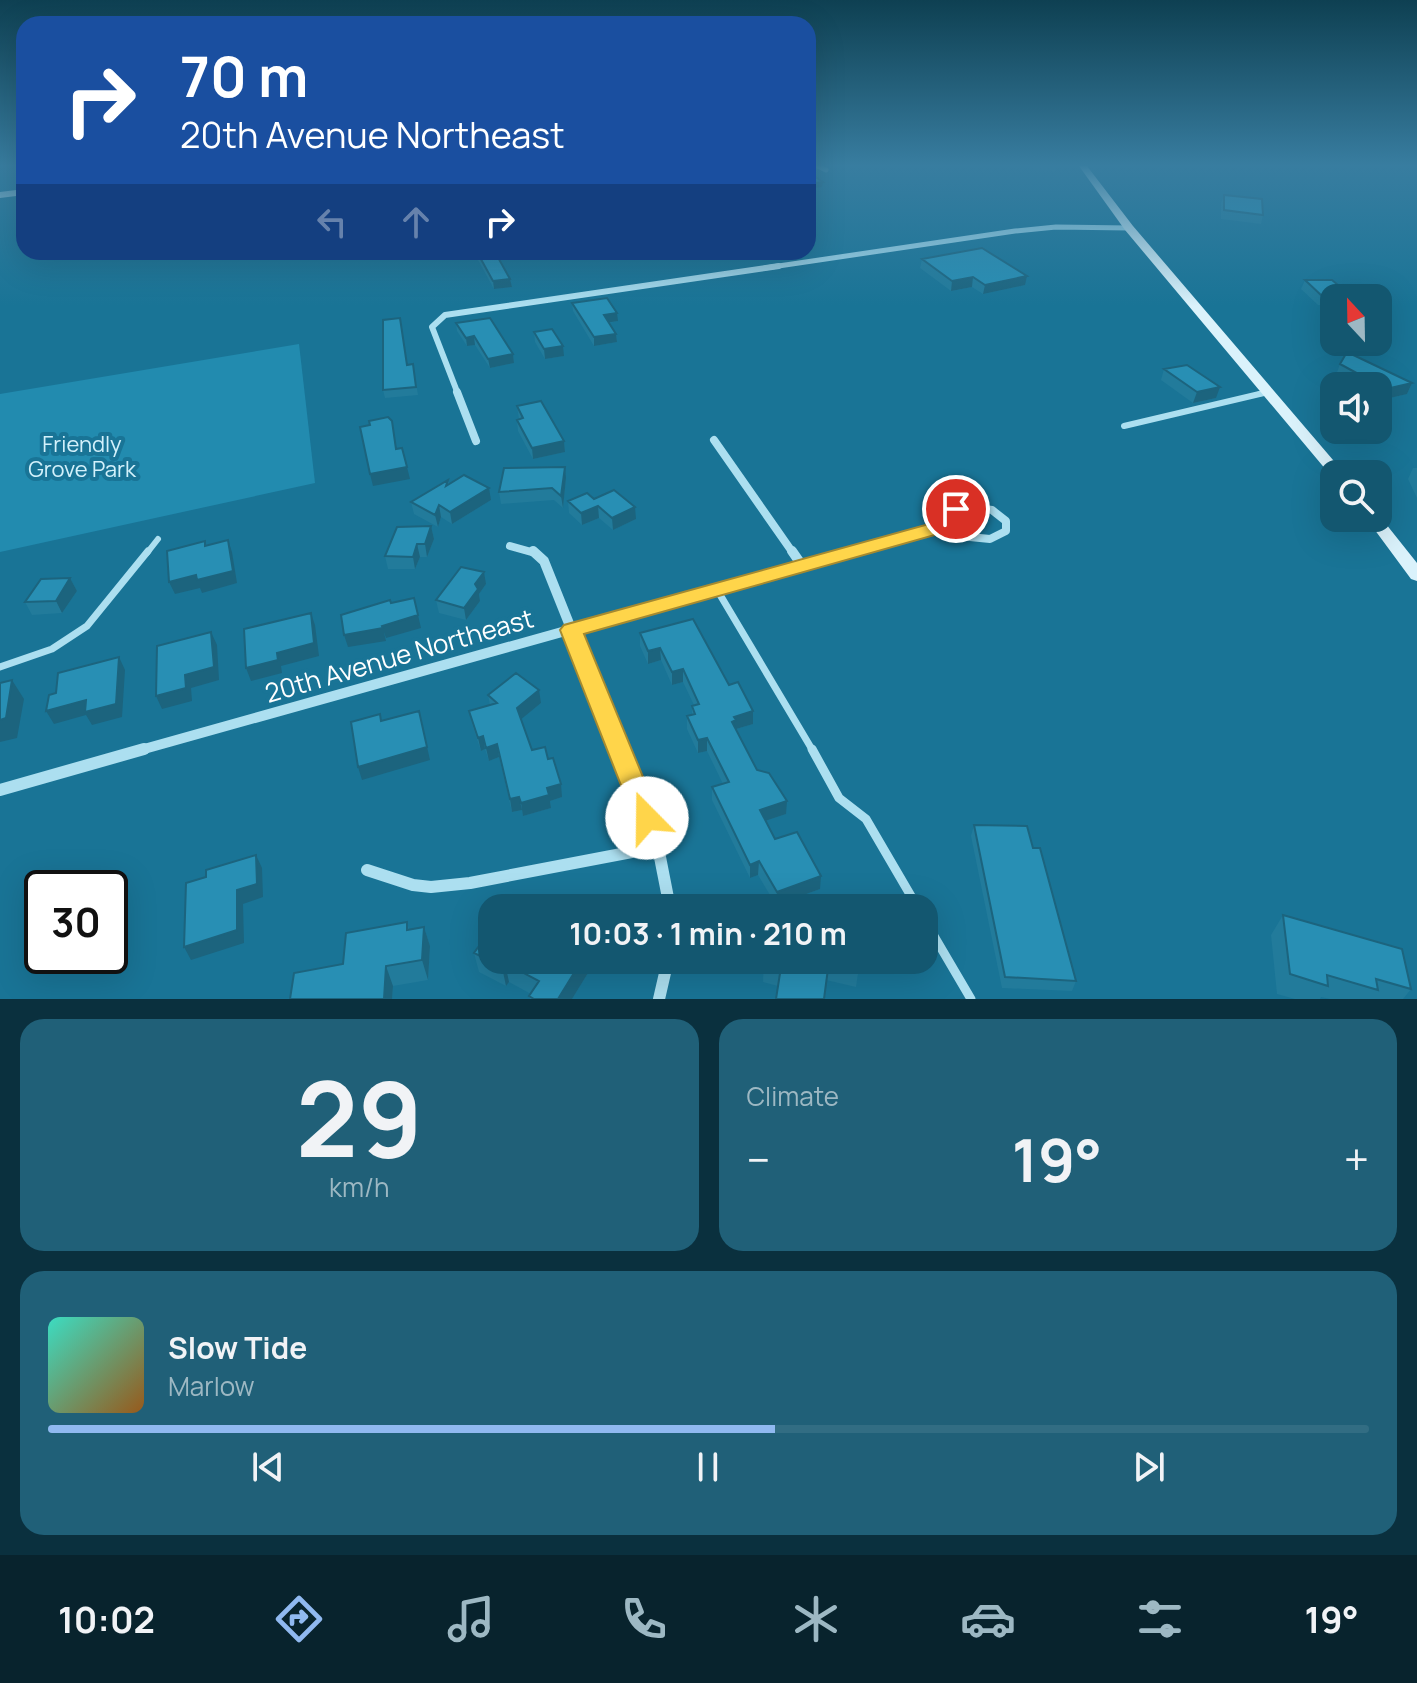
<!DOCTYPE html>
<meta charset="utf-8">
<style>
:root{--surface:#135770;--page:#206078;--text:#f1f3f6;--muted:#9db8c3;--line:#326d83;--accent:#90b9f0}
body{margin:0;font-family:Manrope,sans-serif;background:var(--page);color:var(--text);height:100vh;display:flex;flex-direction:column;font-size:30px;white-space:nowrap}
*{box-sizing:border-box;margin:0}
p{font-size:26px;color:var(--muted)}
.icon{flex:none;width:44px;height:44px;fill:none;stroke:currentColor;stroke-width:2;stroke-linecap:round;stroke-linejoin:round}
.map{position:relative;height:999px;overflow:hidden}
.sheet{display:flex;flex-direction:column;gap:20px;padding:20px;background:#0a303e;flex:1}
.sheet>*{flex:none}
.hud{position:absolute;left:16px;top:16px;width:800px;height:244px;border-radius:24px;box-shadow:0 8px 32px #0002;background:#1a4fa0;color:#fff;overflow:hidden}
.needle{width:52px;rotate:338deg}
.fabs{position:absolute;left:1320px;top:284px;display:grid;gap:16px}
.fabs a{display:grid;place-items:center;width:72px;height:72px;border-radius:16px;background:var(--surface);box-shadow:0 8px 32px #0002;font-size:40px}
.speed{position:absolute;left:24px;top:870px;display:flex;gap:16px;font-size:40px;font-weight:700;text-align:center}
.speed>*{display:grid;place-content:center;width:104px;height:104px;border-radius:50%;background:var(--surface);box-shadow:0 8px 32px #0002;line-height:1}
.speed .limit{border:4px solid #111;border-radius:12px;background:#fff;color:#111}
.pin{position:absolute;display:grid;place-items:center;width:68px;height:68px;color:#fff;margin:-34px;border:4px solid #fff;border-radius:50%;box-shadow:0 2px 8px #0007}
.me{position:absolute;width:88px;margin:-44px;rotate:338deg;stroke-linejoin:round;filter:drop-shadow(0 0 6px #0008)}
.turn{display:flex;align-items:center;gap:28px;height:168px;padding:0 32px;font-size:36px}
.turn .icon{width:104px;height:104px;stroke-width:2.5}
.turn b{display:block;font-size:56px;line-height:68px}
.lanes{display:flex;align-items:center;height:76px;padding:0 32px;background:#0003;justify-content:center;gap:40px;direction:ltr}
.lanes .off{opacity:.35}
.big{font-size:60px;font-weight:700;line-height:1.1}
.sheet .card{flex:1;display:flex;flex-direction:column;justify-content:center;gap:12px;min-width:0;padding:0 28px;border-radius:24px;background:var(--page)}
.sheet .dial{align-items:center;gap:0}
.dial b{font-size:104px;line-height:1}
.song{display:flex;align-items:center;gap:24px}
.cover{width:96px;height:96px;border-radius:12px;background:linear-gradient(135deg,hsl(170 70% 55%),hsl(30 70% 35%))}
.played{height:8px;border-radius:4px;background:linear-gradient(90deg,var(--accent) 55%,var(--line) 55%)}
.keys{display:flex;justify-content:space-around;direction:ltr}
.heat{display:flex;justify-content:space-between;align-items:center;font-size:44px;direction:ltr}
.sheet .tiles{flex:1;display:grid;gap:20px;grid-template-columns:1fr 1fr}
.card:last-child{grid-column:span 2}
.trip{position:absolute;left:478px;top:894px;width:460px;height:80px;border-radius:24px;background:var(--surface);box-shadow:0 8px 32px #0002;font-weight:700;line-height:80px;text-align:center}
.tabs{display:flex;height:128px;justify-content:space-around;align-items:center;background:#08232d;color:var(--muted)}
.tabs .icon{width:56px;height:56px}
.tabs .on{color:var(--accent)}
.tabs b{font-size:36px;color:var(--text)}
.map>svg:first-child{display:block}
.green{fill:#228baf}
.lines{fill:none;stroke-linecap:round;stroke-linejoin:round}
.lane-far3{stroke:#acdff0;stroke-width:5}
.lane-far2{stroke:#acdff0;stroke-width:6}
.lane-far1{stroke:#acdff0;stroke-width:7}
.lane{stroke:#acdff0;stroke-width:9}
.street-far4{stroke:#acdff0;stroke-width:5}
.street-far3{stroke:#acdff0;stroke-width:6}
.street-far2{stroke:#acdff0;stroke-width:8}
.street-far1{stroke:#acdff0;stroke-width:10}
.street{stroke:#acdff0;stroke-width:12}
.secondary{fill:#daf2fb;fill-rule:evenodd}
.wall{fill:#227b9b}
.shaded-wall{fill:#1c647e}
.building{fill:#288fb4;stroke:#1c647e;stroke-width:2}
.route{fill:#ffd54a;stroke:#a68a30;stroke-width:2}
.labels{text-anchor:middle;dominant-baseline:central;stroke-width:8;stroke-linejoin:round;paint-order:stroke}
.park-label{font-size:22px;fill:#d3f1fb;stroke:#197496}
.near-street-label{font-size:26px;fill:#fff;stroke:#197496}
</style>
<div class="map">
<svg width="1417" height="999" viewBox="0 0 1417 999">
<rect width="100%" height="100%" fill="#197496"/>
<path class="green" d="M299 344 315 483 0 552V394Z"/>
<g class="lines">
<path class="lane-far3" d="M1259 394 1269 392"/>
<path class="lane-far2" d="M1124 426 1268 392
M147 553 158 539"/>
<path class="lane-far1" d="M716 588 813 751
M0 667 52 649 87 626 148 551"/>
<path class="lane" d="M812 749 839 798 866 819 918 908
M924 919 971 999"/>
<path class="street-far4" d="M818 166 826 170
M765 268 1015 231 1056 227 1129 228"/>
<path class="street-far3" d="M458 394 432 327 445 315 779 266"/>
<path class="street-far2" d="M457 392 476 441
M714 440 793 553
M964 506 992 510 1006 521V531L990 539 960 536 949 523 950 513Z
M510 546 535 553
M844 553 949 525"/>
<path class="street-far1" d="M533 551 544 561 620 751
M792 551 801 564
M137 751 851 551"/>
<path class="street" d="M619 749 658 847 670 908
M0 790 144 749
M367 870 413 885 431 887 470 883 658 847
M659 999 668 960"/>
<path class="secondary" d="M1079 166H1087L1133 226 1345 474H1334V478L1332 477 1125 230Z
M24 189V195L0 198V192Z
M1378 514 1417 563V581L1411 579 1366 518H1378Z"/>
</g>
<path class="wall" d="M1031 166H1056L1055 171 1031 170Z
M1224 195 1263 215 1261 224 1221 219V203Z
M477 252 510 279 512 287 494 289 478 260Z
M922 259 1025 285 983 294 972 287 951 291 920 268Z
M1305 280 1351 296 1350 298H1334V306L1318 305 1301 289Z
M572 303 618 321 609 323 616 334 617 342 594 346 573 311Z
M456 323 513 354 514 363 490 368 475 345 467 346 457 331Z
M534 332 564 356 545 359 535 342Z
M413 364 418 395 385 398 383 390 408 365Z
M1340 364 1412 383 1407 394 1381 400 1378 399V386H1356L1336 375Z
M1164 369 1216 398 1193 403 1161 380Z
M517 406 564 441 565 452 533 459 518 431 517 420 519 419Z
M1413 468H1417V498L1408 479Z
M566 478 563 508 554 500 501 504 499 492Z
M448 480 449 484 491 500 452 524 441 517 438 527 414 514 411 502Z
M594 499 636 519 613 530 599 518 582 525 569 513 568 501Z
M431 526 434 539 427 557H420L415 569H388L385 556Z
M70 578 77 591 62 613 32 615 25 602Z
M486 584 479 594 480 601 466 620 439 613 436 600Z
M640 633 729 685 753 711V724L736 729 757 770 786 814 765 821 775 839 820 889 776 905 758 875 750 878 712 800V787L723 784 707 751 698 753 687 729V716L692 715V706L694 705 683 682 672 685 661 660 648 664 640 646Z
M488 695 541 703 521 719 532 750 548 759 562 797 550 801 551 808 523 816 522 810 512 812 499 757 489 761 485 749 481 751 472 724 469 711 490 705Z
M974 825 1033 848 1076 981 1072 991 1002 988 971 836Z
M1283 915 1411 989 1403 999H1330L1321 997 1320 999H1295L1277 994 1271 935Z
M407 922 409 929 424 927 430 946 428 980 393 986 392 999H290Z
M474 953 596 960 572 999H530L529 996 531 994 509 982 506 986 479 972Z
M764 960H860L856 987 826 980 778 986 763 982Z"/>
<path class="shaded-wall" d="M823 182 822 187 808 189V184Z
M1027 276 1025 285 983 294 985 285Z
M973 277 972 287 951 291 952 281Z
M510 279 512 287 494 289 493 281Z
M617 313 618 321 605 323 604 315Z
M616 334 617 342 594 346V337Z
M474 336 475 345 467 346 466 338Z
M563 346 564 356 545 359 544 349Z
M513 354 514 363 490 368 488 359Z
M1412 383 1407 394 1381 400 1386 389Z
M1220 387 1216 398 1193 403 1197 392Z
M564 441 565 452 533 459 532 448Z
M407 467 410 479 373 486 370 474Z
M565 467 566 478 563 508 561 496Z
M489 488 491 500 452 524 450 512Z
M439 505 441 517 438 527 435 515Z
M598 506 599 518 582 525 581 513Z
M635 507 636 519 613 530 612 518Z
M431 526 434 539 427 557 425 544Z
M228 540 232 552 237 583 202 593 200 588 175 594 169 582 196 575Z
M417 544 420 557 415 569 413 557Z
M484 572 486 584 479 594 480 601 466 620 464 608 475 584Z
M70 578 77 591 62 613 56 601Z
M311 613 315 625 319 656 281 666 282 673 251 681 246 668 277 653Z
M418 615 421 628 386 638 382 626Z
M383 628 386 641 348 647 344 635Z
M211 632 217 645 219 680 191 688 192 701 162 709 156 696 185 675Z
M660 648 661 660 648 664V651Z
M119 657 125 670 122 717 92 725 86 715 54 724 46 711 86 700Z
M683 669V682L672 685V672Z
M12 680 24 699 17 738 0 742V720Z
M539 690 541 703 519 721 517 708Z
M419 711 430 760 362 780 358 767Z
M753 711V724L736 729 732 722 734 717Z
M483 736 485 749 481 751 478 738Z
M707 738V751L698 753V740Z
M497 744 499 757 489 761 486 748Z
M561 784 562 797 550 801 551 808 523 816 521 803 547 788Z
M519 797 522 810 512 812 510 799Z
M787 801 786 814 759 823 760 810Z
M256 855 262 868 263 897 243 904 244 943 191 960 184 947 237 890Z
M759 861 758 875 750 878V865Z
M821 876 820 889 776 905 777 892Z
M424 927 430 946 428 980 422 960Z
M582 960H596L572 999H558Z
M505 963 509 982 506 986 502 967Z
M386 966 393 986 392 999H384Z"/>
<path class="building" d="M808 172 823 182 808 184Z
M1224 195 1262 199 1263 215 1224 210Z
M982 248 1027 276 985 285 973 277 952 281 922 259Z
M477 252H495L510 279 493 281Z
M1305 280H1332L1351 296H1322Z
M607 298 617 313 604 315 616 334 594 337 572 303Z
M400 318 407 365 413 364 416 387 383 390V320Z
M490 318 513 354 488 359 474 336 466 338 456 323Z
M552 329 563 346 544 349 534 332Z
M1347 352 1412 383 1386 389 1340 364Z
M1187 365 1220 387 1197 392 1164 369Z
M541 401 564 441 532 448 517 420 523 418 517 406Z
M388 417 392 421 396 449 402 448 407 467 370 474 360 427 370 425 369 421Z
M565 467 561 496 552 488 499 492 504 468Z
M464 475 489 488 450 512 439 505 435 515 411 502 448 480 446 486Z
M614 490 635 507 612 518 598 506 581 513 568 501 587 493 594 499Z
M431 526 425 544H417L413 557 385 556 397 527Z
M228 540 233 571 197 580 196 575 169 582 167 551 205 541V546Z
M461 567 484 572 475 584 478 589 464 608 436 600Z
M70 578 56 601 25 602 41 579Z
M414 598 418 615 382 626 383 628 344 635 341 615 390 600 391 603Z
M311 613 314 643 277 653 278 660 246 668 244 629Z
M693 619 729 685 738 682 753 711 734 717 736 720 732 722 757 770 769 773 787 801 760 810 775 839 797 832 821 876 777 892 759 861 750 865 712 787 729 782 707 738 698 740 687 716 695 714 692 706 699 704 683 669 672 672 660 648 648 651 640 633Z
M211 632 214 667 185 675 186 688 156 696 157 646Z
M119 657 116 704 85 712 86 700 46 711 49 695 56 693 58 673Z
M516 673 539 690 517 708 532 750 545 747 548 759 553 758 561 784 547 788 549 795 521 803 519 797 510 799 497 744 486 748 483 736 478 738 469 711 497 703 488 695Z
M12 680 6 718 0 720V683Z
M419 711 427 747 358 767 351 722 380 714 381 721Z
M974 825 1027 826 1033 848H1040L1076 981 1005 977Z
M256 855 257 884 237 890V930L184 947 186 883 206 877V870Z
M530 898 549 908H506L511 902 523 908Z
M1283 915 1402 949 1411 989 1376 979 1378 990 1327 975 1328 986 1290 974Z
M407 922V930L424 927 422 960 386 966 384 999H290L294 973 343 964 346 933Z
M492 928V960H582L558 999H534L529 996 539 981 505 963 502 967 474 953Z
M764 960H860V967L829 961 824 999H776L781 967 764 963Z"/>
<linearGradient id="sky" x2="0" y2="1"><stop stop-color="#0e4052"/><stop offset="0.54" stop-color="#387da0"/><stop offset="1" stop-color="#387da0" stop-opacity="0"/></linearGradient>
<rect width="1417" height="306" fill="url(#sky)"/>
<path class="route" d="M956 503 965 509 960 515 956 529 584 634 660 818 656 826 647 829 637 826 560 630 564 625 940 521 944 509Z"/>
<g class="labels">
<g class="park-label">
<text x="82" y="444">Friendly<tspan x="82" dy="25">Grove Park</tspan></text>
</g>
<g class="near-street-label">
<text transform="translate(399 655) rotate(-16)">20th Avenue Northeast</text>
</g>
</g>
</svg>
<div class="fabs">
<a><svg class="needle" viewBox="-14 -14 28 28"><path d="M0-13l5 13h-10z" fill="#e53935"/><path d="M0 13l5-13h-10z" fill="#9db8c3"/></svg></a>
<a><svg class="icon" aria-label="sound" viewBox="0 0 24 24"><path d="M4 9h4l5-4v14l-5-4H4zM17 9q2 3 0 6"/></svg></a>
<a><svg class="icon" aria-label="search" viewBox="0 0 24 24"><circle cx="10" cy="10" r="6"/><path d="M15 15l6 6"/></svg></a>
</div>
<div class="speed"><div class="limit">30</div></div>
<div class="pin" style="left:956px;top:509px;background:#d93025"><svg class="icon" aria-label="arrive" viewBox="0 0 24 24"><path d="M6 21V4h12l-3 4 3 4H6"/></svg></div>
<svg class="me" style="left:647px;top:818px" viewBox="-20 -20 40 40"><circle r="19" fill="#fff"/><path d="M0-13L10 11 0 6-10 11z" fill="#ffd54a"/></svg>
<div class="trip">10:03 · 1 min · 210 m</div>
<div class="hud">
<div class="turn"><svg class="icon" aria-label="right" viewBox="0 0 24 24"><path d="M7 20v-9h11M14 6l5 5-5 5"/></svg><div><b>70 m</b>20th Avenue Northeast</div></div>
<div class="lanes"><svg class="icon off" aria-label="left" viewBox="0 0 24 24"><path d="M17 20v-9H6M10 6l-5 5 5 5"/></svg><svg class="icon off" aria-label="ahead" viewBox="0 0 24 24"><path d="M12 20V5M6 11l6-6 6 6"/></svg><svg class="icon" aria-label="right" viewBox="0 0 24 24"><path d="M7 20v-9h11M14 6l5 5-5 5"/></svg></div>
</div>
</div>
<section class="sheet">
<div class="tiles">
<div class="card dial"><b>29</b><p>km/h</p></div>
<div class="card"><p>Climate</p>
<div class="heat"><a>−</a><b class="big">19°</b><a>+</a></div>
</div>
<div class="card">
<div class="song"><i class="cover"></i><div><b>Slow Tide</b><p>Marlow</p></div></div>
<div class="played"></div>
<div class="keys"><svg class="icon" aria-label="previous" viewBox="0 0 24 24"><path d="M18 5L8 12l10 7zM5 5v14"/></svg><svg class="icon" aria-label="pause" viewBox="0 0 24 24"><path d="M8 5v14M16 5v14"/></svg><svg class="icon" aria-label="next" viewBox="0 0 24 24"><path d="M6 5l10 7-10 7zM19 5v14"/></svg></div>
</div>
</div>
</section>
<nav class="tabs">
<b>10:02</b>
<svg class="icon on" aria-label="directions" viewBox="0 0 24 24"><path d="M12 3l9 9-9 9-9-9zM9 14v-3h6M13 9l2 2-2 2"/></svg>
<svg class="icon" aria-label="music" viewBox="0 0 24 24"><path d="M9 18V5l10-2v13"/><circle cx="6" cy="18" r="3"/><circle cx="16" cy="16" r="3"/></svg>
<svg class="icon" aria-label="phone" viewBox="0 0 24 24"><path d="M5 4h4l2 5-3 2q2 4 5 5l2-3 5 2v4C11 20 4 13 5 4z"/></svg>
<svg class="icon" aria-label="climate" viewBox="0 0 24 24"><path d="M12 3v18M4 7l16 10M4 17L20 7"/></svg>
<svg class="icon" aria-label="car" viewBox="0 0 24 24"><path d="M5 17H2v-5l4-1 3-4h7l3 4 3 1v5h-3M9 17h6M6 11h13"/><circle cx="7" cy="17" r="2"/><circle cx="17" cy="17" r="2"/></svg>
<svg class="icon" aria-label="filters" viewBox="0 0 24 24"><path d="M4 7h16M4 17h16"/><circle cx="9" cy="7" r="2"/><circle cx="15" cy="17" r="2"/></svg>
<b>19°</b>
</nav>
